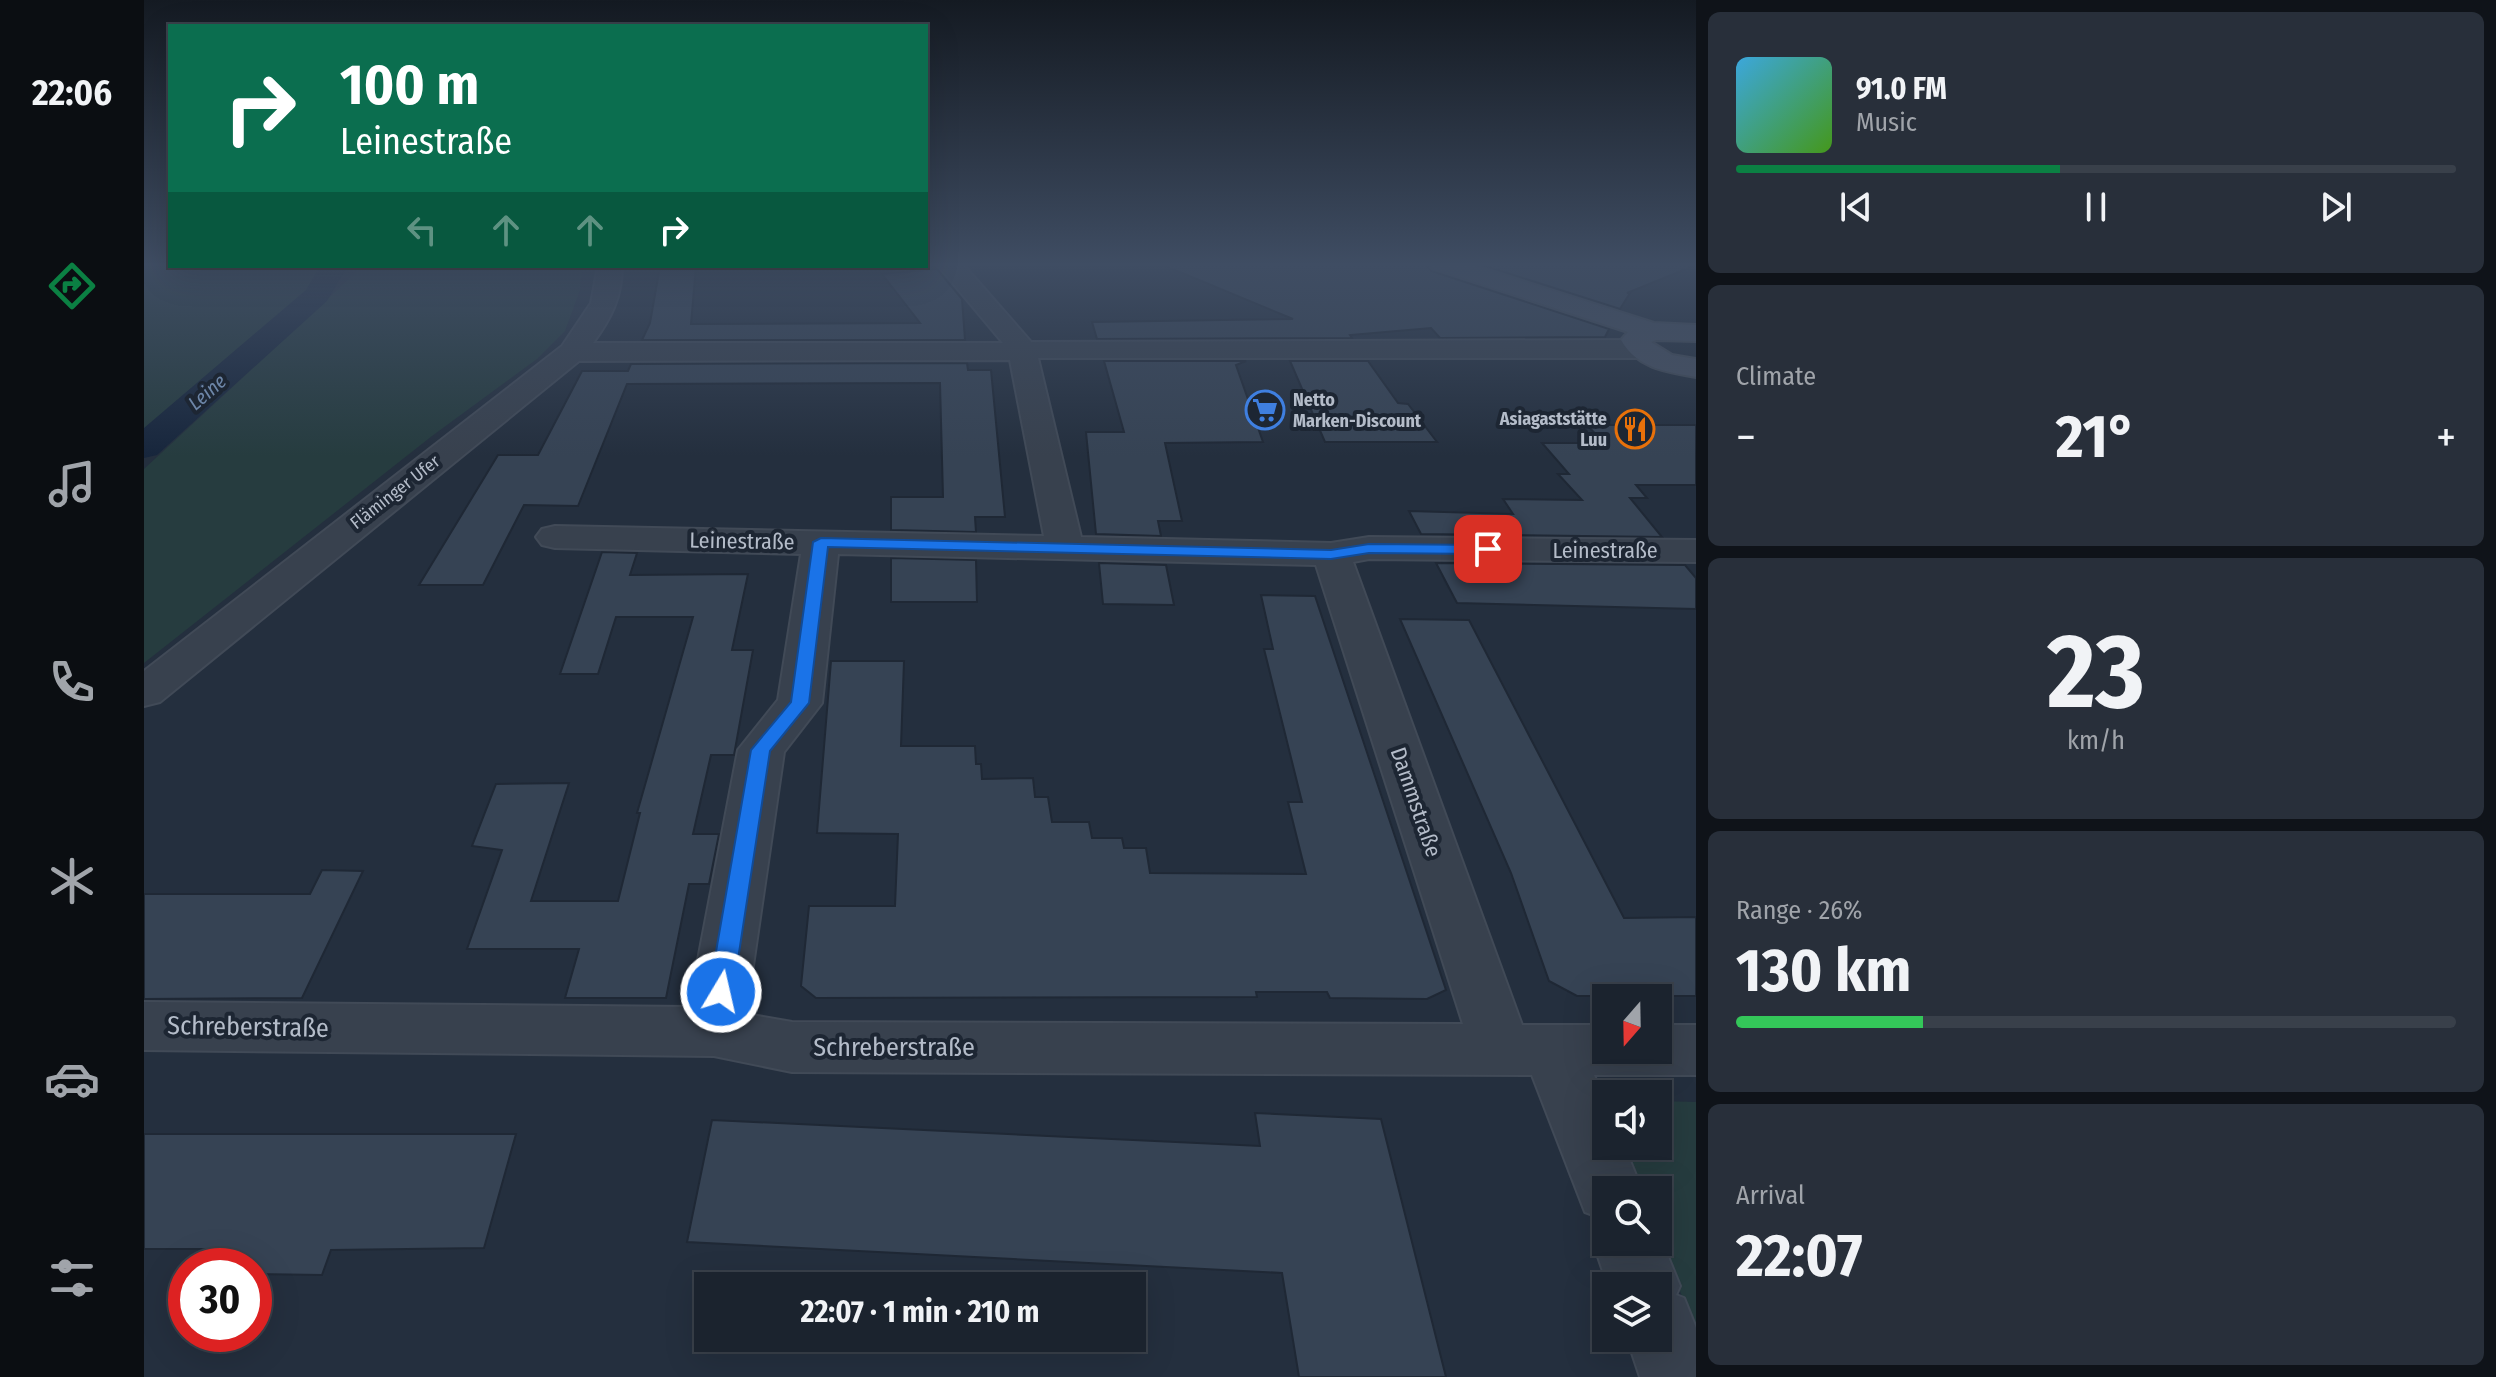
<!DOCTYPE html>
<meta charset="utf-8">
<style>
:root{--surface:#1b232e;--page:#282f3a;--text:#f1f3f6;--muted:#a0a4aa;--line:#39404a;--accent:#0b8043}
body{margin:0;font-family:"Fira Sans Condensed",sans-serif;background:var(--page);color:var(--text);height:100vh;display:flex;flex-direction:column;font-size:30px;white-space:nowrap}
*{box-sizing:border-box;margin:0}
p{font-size:26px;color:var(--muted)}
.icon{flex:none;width:44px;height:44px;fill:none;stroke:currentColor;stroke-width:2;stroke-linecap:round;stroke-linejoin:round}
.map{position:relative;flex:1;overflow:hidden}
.drawer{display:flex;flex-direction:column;gap:12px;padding:12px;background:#0f1319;width:800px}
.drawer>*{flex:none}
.banner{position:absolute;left:24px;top:24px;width:760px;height:244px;border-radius:0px;box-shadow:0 8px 32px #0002,0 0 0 2px var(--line);background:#0b6e4f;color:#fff;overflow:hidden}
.needle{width:52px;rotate:200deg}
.buttons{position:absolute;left:1448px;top:984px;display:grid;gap:16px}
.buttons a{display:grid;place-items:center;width:80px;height:80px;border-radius:0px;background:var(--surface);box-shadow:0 8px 32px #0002,0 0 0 2px var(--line);font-size:40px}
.speed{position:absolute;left:24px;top:1248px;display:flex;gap:16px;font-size:40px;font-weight:700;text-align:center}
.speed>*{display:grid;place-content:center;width:104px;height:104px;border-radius:50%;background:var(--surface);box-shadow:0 8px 32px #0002,0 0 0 2px var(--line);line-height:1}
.speed .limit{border:12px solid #d22;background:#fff;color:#111}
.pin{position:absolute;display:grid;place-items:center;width:68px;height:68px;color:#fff;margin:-34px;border-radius:16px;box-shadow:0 4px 12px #0006}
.me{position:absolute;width:88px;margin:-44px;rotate:9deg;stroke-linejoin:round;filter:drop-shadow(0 0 6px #0008)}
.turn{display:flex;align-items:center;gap:28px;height:168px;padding:0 40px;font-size:36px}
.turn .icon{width:104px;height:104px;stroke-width:2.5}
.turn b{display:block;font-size:56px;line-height:68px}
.lanes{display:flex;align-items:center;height:76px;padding:0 40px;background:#0003;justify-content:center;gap:40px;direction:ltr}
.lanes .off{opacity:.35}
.big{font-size:60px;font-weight:700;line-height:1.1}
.drawer .widget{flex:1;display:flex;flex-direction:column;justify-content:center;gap:12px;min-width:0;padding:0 28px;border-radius:12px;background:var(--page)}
.drawer .dial{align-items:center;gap:0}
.dial b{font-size:104px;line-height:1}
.song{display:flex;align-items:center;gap:24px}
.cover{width:96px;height:96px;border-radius:12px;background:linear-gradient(135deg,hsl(200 70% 55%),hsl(100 70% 35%))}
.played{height:8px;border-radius:4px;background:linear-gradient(90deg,var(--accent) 45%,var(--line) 45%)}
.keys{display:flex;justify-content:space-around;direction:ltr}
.heat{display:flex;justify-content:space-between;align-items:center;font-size:44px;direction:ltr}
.charge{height:12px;border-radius:6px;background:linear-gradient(90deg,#34c759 26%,var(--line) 0)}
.trip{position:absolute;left:550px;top:1272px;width:452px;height:80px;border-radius:0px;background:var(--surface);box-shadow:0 8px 32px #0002,0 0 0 2px var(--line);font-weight:700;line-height:80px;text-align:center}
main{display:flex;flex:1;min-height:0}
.tab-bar{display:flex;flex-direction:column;width:144px;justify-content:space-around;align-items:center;background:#0b0e12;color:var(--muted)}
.tab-bar .icon{width:56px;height:56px}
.tab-bar .current{color:var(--accent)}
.tab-bar b{font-size:36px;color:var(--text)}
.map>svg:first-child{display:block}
.green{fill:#263c3f}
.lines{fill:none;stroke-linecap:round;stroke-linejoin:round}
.canal{fill:#17263c;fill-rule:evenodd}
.building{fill:#364354;stroke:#1f2835;stroke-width:2}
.street-casing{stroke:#414a57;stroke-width:4}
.secondary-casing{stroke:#414a57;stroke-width:4}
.street{fill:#38414e;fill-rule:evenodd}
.secondary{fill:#465061;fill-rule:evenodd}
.route{fill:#1a73e8;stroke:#114b97;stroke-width:2}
.labels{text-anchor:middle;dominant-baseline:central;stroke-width:8;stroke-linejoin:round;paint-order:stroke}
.far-poi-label{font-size:18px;font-weight:bold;fill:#b4bcc9;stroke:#1d2633;text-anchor:start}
.far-street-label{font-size:18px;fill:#b4bcc9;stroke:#1d2633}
.far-water-label{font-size:20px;font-style:italic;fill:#6d86a8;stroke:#1d2633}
.street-label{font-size:22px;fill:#b4bcc9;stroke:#1d2633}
.near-street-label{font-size:26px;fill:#b4bcc9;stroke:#1d2633}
</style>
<main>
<nav class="tab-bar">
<b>22:06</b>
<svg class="icon current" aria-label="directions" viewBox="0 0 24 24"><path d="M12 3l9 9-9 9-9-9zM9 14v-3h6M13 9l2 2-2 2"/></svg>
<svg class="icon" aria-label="music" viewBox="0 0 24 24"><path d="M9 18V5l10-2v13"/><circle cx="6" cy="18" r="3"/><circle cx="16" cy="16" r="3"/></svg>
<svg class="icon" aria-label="phone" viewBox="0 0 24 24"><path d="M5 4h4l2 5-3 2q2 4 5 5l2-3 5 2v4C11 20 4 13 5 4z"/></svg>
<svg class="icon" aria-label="climate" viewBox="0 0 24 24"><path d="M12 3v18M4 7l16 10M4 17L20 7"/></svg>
<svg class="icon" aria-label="car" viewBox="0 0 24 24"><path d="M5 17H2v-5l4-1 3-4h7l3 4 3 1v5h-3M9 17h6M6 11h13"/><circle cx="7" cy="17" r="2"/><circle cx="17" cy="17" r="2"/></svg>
<svg class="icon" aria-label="filters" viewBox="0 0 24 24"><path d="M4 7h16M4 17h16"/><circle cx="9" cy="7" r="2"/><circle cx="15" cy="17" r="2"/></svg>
</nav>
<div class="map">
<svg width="1552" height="1377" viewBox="0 0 1552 1377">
<rect width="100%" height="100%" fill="#242f3e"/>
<path class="green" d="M0 263H26V266H190L173 295 0 447Z
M219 266H438L436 290 421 331 393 359 288 436 0 663V469Z
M1514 1101 1552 1102V1334L1514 1232V1190H1498L1482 1146H1514Z"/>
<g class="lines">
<path class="canal" d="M176 266H204L183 301 13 455 0 458V428L162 290Z"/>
</g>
<path class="building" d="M1014 263H1282L1287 271 1465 329 1461 337 1296 338 1287 328 1206 335 1208 338 953 339 948 322 1149 319Z
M1332 263H1552V265L1483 293H1486L1476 309Z
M516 266H552L547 324 776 323 738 274 793 269 818 299 821 340H498L506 323Z
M960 361H1102L1092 365 1119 442 1021 443 1038 521H1014L1017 536 952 534 942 432H980Z
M1146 361H1224L1254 403 1264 404 1293 442H1181Z
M823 363 824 370H847L861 517H831L832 532 747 530V497H799L796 383 483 384 434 506 380 505 339 585H275L354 455H394L438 371H484L487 364Z
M1443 425H1552V485H1492L1503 498H1486L1518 537 1277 534 1265 511 1369 514 1359 499 1438 500 1414 474H1425L1398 443H1460Z
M458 552 493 553 486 575 604 574 588 650H609L590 755H567L549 834H575L565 884H545L522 998H421L435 949H323L358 850 328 846 352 784 425 783 387 901H474L496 813H493L549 617H472L454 674H416Z
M747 558 832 560 833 602H747Z
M955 563 1022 565 1030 605 959 604Z
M1292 563 1541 565 1552 578V609L1313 603Z
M1117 595 1171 596 1302 990 1283 999 1186 998 1183 992H1112L1113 997 672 998 657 986 665 906H751L754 834 673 833 687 661H760L757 746H831L832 764H837L838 779 889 778 891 797H904L908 822H945L948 838H978L980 848H1002L1006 873 1162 874 1144 802H1158L1120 649H1129Z
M1256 619 1325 620 1480 918 1552 917V996H1433L1405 981 1367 873Z
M178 870 219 871 158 998 0 999V894H166Z
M1111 1113 1237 1119 1302 1377H1155L1138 1273 543 1242 568 1120 1116 1146Z
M0 1134H372L340 1248 187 1250 178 1275 110 1274V1266H70L79 1249H0Z"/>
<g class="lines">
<g class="street-casing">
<path id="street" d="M792 263H818L887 342 1496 340 1506 343 1510 349 1506 355 1496 358H894L937 537 1187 543 1225 537 1552 540V562L1225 559 1209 562 1378 1025H1462V1050H1514V1025H1552V1075H1450L1462 1104V1146H1480L1498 1190H1462V1242H1514V1232L1536 1286 1532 1295 1540 1298 1552 1328V1377H1496L1483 1338H1514V1286H1464L1449 1242 1460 1219 1441 1212 1388 1075 648 1072 570 1056 0 1050V1002L545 1007 594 750 634 700 657 554 411 548 398 545 392 537 398 529 411 526 900 536 866 360 435 361 16 702 0 706V671L418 346 447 303 454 266H478C478 297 467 319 449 343H859ZM694 554 1172 565 1319 1024 648 1022 602 1014 640 752 678 703Z"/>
</g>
<g class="secondary-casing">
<path id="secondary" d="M1285 263H1322L1510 323 1552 325V341L1512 340 1507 342 1528 355 1552 359V377C1522 372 1493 368 1477 340L1484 332 1288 268Z"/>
</g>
<use href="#street" class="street"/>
<use href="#secondary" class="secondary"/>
</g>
<linearGradient id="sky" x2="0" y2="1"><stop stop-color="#141a22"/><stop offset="0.58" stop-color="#3f4d63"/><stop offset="1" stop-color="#3f4d63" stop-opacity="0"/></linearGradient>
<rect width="1552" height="456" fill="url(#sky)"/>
<path class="route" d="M677 538 1187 550 1225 544 1344 545 1352 549 1344 554 1225 553 1187 559 684 547 665 703 626 751 589 992 585 999 577 1001 568 999 565 992 607 750 647 702 669 542Z"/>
<defs>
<g id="supermarket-ring" transform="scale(2)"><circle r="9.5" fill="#1d2633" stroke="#3f7fe0" stroke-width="1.5"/><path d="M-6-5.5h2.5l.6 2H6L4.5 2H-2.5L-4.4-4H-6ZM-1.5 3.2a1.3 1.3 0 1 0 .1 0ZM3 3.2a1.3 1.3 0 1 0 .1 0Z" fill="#3f7fe0"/></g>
<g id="restaurant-ring" transform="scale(2)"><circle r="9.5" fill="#1d2633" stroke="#e8710a" stroke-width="1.5"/><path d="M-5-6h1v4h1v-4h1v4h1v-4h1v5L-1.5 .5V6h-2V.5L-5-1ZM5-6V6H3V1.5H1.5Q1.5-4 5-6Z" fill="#e8710a"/></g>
</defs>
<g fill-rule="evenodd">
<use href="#supermarket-ring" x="1121" y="410"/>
<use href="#restaurant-ring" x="1491" y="429"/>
</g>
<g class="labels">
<g class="far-poi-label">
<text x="1149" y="400">Netto<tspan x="1149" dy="21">Marken-Discount</tspan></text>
<text x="1463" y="419" text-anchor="end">Asiagaststätte<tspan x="1463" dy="21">Luu</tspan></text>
</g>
<g class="far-street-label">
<text transform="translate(251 492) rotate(-38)">Fläminger Ufer</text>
</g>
<g class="far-water-label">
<text transform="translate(63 392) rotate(-41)">Leine</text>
</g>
<g class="street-label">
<text transform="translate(598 541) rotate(1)">Leinestraße</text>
<text x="1461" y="550">Leinestraße</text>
<text transform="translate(1272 802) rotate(71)">Dammstraße</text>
</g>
<g class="near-street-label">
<text transform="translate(104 1027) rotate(1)">Schreberstraße</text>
<text x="750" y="1047">Schreberstraße</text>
</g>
</g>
</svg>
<div class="buttons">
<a><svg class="needle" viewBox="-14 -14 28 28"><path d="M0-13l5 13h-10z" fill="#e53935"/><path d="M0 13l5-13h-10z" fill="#a0a4aa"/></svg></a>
<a><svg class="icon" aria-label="sound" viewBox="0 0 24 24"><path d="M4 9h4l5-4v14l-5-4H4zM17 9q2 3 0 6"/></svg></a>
<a><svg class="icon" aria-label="search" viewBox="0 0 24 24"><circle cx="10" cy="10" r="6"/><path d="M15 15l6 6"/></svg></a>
<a><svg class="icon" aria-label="layers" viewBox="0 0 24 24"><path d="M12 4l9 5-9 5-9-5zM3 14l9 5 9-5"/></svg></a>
</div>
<div class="speed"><div class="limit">30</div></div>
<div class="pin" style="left:1344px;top:549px;background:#d93025"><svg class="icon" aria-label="arrive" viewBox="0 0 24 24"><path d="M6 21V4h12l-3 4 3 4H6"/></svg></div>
<svg class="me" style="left:577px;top:992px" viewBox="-20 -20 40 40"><circle r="17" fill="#1a73e8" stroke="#fff" stroke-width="3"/><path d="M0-11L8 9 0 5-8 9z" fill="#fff"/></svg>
<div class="trip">22:07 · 1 min · 210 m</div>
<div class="banner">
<div class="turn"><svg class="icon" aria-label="right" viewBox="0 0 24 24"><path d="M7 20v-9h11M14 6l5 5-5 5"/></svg><div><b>100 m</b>Leinestraße</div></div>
<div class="lanes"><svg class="icon off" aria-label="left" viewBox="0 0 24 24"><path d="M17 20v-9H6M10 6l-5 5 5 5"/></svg><svg class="icon off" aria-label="ahead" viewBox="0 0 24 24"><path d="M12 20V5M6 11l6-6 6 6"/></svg><svg class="icon off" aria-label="ahead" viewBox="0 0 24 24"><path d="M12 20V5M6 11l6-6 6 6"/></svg><svg class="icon" aria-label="right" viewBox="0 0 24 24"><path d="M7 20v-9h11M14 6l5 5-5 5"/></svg></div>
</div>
</div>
<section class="drawer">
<div class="widget">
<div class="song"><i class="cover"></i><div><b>91.0 FM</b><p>Music</p></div></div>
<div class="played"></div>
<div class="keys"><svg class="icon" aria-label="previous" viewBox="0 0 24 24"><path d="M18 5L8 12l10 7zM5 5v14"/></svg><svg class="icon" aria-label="pause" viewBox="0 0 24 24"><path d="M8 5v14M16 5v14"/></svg><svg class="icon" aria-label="next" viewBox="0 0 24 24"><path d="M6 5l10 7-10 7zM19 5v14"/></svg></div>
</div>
<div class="widget"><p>Climate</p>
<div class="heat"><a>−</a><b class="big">21°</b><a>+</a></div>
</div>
<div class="widget dial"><b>23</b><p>km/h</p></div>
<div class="widget"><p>Range · 26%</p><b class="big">130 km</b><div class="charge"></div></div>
<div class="widget"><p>Arrival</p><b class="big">22:07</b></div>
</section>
</main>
